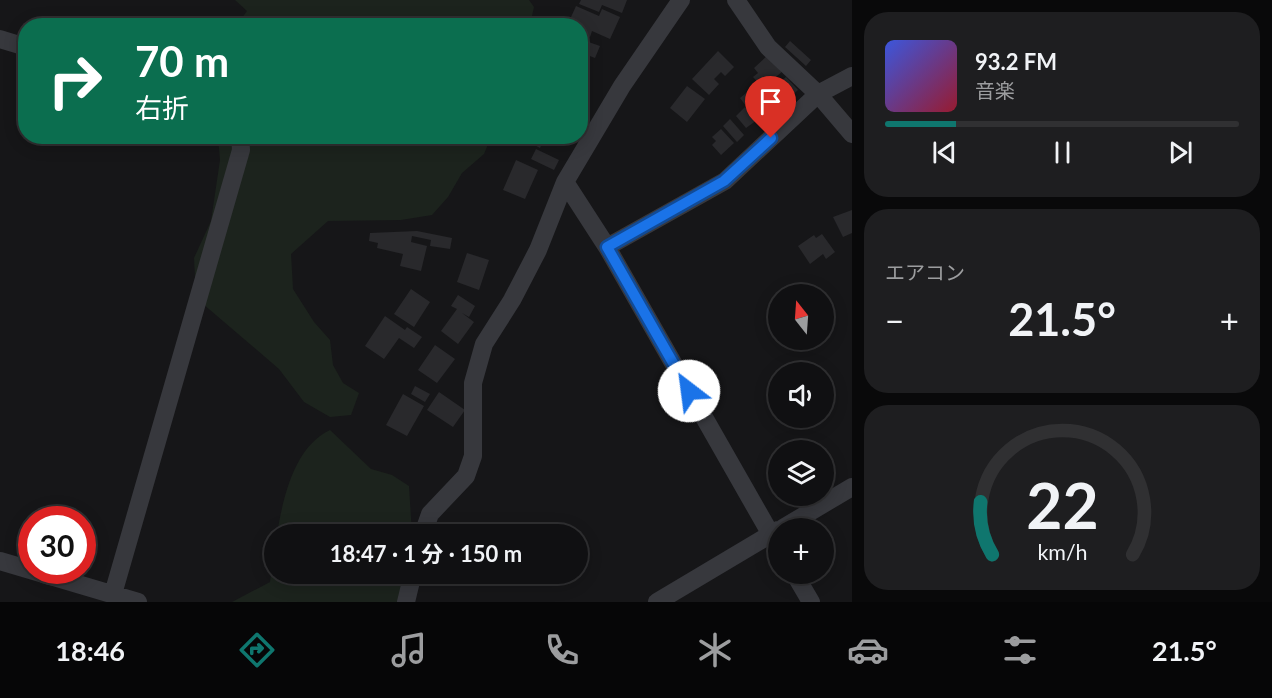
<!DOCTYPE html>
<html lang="ja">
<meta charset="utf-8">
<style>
:root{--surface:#101012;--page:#1e1e20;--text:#f1f3f6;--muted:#9c9d9f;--line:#303032;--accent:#0f766e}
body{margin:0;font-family:Lato,"Noto Sans JP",sans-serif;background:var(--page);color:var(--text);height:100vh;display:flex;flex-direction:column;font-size:22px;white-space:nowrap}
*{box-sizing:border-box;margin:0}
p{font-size:20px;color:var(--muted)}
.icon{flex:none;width:33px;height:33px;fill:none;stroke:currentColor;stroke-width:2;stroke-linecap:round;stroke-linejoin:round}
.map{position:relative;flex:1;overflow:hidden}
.details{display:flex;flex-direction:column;gap:12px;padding:12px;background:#09090a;width:420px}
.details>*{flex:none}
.banner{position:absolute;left:18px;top:18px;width:570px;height:126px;border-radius:24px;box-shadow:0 3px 15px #0003,0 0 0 2px var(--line);background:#0b6e4f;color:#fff;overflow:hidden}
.needle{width:39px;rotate:343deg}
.fabs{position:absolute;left:768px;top:284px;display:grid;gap:12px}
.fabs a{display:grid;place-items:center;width:66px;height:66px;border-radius:50%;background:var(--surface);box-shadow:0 3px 15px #0003,0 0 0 2px var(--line);font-size:30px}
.speed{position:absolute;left:18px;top:506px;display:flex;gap:12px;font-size:30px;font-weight:700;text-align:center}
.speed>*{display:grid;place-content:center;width:78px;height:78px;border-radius:50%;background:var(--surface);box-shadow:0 3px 15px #0003,0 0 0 2px var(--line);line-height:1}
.speed .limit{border:9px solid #d22;background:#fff;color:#111}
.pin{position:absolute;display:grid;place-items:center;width:51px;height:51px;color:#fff;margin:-62px -26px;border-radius:50% 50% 50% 0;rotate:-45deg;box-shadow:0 0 6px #0007}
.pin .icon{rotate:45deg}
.me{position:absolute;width:66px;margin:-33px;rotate:330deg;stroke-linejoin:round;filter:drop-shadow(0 0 4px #0008)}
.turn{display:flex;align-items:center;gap:21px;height:126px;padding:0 18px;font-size:27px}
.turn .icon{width:78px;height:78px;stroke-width:2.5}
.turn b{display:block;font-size:42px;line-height:51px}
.big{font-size:45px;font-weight:700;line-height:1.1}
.details .card{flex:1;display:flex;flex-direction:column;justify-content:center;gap:9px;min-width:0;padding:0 21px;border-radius:24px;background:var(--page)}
.details .dial{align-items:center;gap:0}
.dial svg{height:156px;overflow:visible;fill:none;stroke:var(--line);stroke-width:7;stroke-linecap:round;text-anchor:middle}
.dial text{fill:var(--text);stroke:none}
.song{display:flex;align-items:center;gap:18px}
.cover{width:72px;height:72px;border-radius:9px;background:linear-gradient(135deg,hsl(230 70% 55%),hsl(350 70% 35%))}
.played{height:6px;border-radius:3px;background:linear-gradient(90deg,var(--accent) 20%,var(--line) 20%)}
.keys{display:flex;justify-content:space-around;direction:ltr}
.heat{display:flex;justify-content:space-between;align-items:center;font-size:33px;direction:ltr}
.trip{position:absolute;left:264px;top:524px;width:324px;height:60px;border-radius:30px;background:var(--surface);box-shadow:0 3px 15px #0003,0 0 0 2px var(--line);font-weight:700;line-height:60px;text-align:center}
.dock{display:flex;height:96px;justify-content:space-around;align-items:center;background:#060607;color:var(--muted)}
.dock .icon{width:42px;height:42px}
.dock .selected{color:var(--accent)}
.dock b{font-size:27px;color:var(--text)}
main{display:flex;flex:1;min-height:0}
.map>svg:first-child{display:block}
.green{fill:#1c231d}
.building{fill:#29292c}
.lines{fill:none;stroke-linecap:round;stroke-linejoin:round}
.minor{stroke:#37383d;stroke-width:18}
.route-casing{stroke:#114b97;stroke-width:15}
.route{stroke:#1a73e8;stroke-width:10}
</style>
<main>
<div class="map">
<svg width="852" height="602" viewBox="0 0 852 602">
<rect width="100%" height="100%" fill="#161618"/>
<path class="green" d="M235 0H529L534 7 530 25 236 26 247 11Z
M218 137H491L484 154 462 173 448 197 432 215 401 220 328 221 291 254 293 289 314 322 330 340 333 365 343 383 359 393 351 415 330 417 304 402 279 369 196 298 194 258 211 221 220 160Z
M330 430 371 469 392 475 409 486 412 534H277C283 498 294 447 330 430Z
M274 553V573H405L399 602H232L270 582Z"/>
<path class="building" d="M581 0H627L622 13 602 5 599 12 579 4Z
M576 6 599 16 602 9 620 17 610 39 592 31 590 37 580 33V26H567Z
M580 39 600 46 595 58 587 55 581 70Z
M790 41 811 60 806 66 785 47Z
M718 51 734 67 725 76 721 72 714 79 719 84 709 95 692 79Z
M769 54 784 70 763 88 753 77 758 73 754 68Z
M786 77 798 90 775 110 763 97Z
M687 86 705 99 687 122 670 108Z
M752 88 762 100 749 110 740 98Z
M761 103 768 112 746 128 736 116 745 107 750 113Z
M730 119 744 135 737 142 723 126Z
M721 129 734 143 721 155 712 145 716 141 712 137Z
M518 136H545L540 148Z
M536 149 559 160 554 170 531 159Z
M516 160 538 170 525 199 503 190Z
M852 210V233L843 237 833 217Z
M417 231 452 238 450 249 430 246 431 240 412 236 411 242 427 246 421 271 400 266 403 254 377 248 378 243 369 241 370 233Z
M822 234 835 252 826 259 823 254 810 264 798 246 814 235 816 238Z
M467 253 489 260 479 290 457 282Z
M411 289 430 302 414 327 394 314Z
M458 295 475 306 469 317 462 313 474 322 458 344 441 331 457 309 451 306Z
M385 316 405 330 407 327 422 337 414 348 399 338 384 359 365 346Z
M435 345 455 359 437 383 418 370Z
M415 386 430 394 425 402 411 394Z
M439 392 465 410 453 427 427 410Z
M403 394 424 406 407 436 386 425Z"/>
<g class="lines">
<path class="minor" d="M736 0 768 47 818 94 852 134
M0 39 26 47
M565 182 607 247 778 547
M607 247 725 181 818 94 852 76
M783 528 852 487
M423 534 430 514 466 476 473 456V383L484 344 512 300 538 250 565 182 622 86 681 0
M0 561 138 602
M794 573 811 602
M113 594 241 150 240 136
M406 602 413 573
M657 602 778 530"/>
</g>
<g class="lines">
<g class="route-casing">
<path id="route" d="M689 391 607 247 724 181 771 138"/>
</g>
<use href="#route" class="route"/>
</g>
</svg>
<div class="fabs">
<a><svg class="needle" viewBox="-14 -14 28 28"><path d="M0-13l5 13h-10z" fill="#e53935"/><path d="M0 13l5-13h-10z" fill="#9c9d9f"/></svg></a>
<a><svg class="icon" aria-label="sound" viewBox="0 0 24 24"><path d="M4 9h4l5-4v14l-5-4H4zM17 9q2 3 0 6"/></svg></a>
<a><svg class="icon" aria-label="layers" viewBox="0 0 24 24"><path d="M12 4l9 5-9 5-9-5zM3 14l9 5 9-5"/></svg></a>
<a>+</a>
</div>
<div class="speed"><div class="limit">30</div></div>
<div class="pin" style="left:771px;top:138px;background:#d93025"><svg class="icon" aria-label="arrive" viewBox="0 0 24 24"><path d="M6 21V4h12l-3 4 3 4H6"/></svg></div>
<svg class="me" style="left:689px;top:391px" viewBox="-20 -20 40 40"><circle r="19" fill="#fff"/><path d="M0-13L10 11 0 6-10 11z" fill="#1a73e8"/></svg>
<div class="trip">18:47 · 1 分 · 150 m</div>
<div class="banner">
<div class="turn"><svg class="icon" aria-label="right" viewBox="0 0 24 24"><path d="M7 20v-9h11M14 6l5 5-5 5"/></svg><div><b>70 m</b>右折</div></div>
</div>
</div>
<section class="details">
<div class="card">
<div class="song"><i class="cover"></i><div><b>93.2 FM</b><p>音楽</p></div></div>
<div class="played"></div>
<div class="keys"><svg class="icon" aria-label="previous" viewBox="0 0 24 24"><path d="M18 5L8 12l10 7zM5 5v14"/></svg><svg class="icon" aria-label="pause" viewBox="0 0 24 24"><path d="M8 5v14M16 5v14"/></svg><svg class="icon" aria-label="next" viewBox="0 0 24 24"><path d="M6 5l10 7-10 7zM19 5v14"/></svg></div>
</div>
<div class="card"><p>エアコン</p>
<div class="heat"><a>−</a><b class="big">21.5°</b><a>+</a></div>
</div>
<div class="card dial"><svg viewBox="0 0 100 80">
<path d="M14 69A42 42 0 1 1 86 69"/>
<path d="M14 69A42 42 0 0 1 8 42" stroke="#0f766e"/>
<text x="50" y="56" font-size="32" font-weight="700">22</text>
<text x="50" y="72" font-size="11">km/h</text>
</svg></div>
</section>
</main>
<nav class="dock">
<b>18:46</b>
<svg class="icon selected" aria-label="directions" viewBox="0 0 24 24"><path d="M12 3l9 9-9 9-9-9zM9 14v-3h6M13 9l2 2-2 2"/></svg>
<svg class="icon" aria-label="music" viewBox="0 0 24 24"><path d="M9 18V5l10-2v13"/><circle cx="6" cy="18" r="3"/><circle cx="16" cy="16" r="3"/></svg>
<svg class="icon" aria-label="phone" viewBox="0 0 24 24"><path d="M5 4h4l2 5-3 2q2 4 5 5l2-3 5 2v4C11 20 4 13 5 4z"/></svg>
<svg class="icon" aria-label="climate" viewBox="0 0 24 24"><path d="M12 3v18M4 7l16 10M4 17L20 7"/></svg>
<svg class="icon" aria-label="car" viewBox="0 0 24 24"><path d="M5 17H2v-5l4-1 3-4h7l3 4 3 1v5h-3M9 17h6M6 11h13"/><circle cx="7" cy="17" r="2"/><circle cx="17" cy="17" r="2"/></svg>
<svg class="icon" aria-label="filters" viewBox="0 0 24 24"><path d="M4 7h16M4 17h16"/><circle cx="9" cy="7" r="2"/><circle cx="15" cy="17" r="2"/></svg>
<b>21.5°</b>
</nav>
